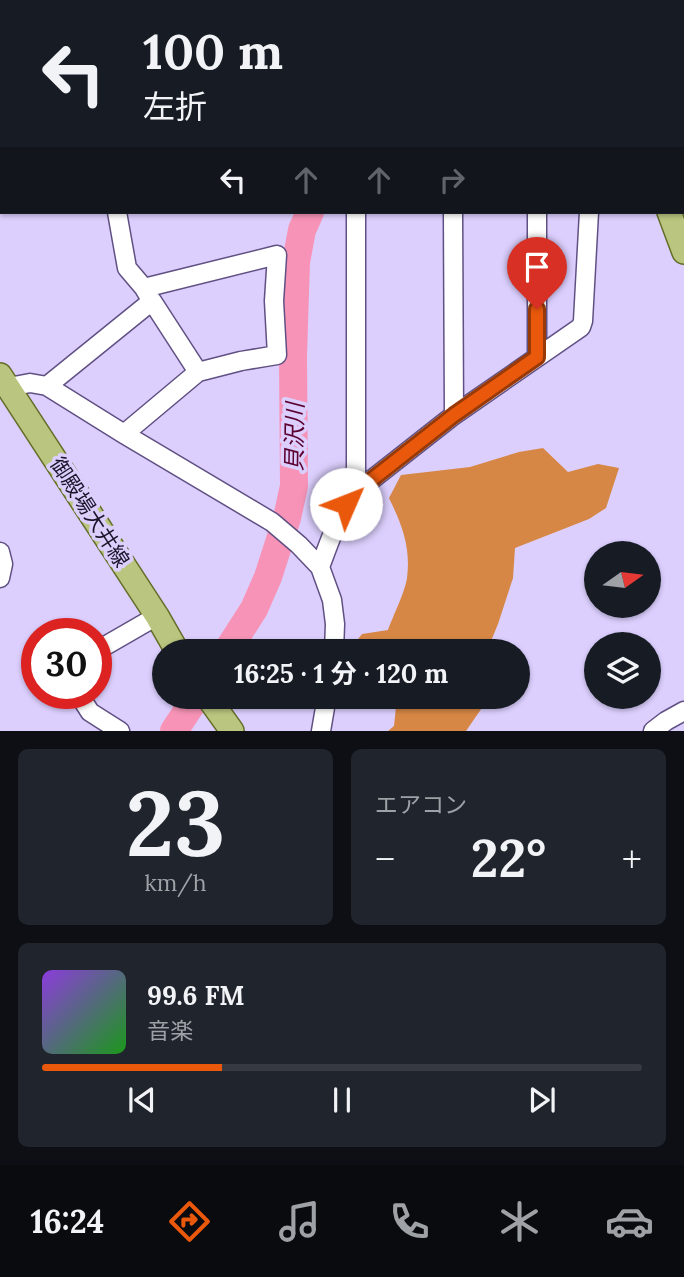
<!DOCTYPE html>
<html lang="ja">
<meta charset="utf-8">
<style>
:root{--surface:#171b24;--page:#20242c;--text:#f1f3f6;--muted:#9ea1a6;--line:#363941;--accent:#ea580c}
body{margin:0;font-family:Lora,"Noto Sans JP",serif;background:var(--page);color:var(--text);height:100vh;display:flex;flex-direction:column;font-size:26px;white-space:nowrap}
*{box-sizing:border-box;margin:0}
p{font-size:23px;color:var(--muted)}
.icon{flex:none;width:38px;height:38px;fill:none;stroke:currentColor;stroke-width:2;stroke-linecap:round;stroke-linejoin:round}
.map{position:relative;height:731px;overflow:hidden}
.sheet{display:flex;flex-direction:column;gap:18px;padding:18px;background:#0d0f14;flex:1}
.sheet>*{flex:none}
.hud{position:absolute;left:0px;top:0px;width:684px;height:214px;box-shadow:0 2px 5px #0004;background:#171b24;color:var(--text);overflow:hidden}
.needle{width:46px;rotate:76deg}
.controls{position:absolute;left:584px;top:541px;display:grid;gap:14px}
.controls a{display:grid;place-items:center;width:77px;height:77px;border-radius:50%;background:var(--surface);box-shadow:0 2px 5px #0004;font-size:35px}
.speed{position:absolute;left:21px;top:618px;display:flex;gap:14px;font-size:35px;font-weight:700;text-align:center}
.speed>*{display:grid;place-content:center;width:91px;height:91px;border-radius:50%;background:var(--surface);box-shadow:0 2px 5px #0004;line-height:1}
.speed .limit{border:10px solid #d22;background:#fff;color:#111}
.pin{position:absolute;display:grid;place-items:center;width:60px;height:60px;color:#fff;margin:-72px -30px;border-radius:50% 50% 50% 0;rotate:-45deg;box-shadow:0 0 7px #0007}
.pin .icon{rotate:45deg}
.me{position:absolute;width:77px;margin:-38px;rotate:46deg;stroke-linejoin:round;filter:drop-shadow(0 0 5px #0008)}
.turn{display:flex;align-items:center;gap:24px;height:147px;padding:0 28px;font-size:32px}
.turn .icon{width:91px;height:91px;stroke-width:2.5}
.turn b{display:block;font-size:49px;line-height:60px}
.lanes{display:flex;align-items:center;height:66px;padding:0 28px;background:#0003;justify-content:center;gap:35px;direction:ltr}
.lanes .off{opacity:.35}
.big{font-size:52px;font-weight:700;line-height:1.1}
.sheet .tile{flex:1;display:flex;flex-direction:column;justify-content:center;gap:10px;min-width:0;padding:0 24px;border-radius:10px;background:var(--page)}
.sheet .dial{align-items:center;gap:0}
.dial b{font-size:91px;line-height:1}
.song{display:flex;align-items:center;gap:21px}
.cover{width:84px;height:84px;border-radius:10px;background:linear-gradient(135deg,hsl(270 70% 55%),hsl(120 70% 35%))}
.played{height:7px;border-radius:4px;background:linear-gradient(90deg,var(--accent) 30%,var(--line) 30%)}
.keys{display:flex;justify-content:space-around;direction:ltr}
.heat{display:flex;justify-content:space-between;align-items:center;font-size:38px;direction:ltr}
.sheet .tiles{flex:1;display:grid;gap:18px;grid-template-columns:1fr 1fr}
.tile:last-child{grid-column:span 2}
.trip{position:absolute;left:152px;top:639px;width:378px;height:70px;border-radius:35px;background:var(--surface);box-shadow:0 2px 5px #0004;font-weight:700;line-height:70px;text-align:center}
.menu{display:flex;height:112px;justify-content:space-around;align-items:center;background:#090b0e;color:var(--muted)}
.menu .icon{width:49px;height:49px}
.menu .active{color:var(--accent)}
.menu b{font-size:32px;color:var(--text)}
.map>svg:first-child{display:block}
.forest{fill:#d78745}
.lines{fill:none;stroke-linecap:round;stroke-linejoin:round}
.river{stroke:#f793b6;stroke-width:28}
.minor-casing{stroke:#605083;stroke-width:21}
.major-casing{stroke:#646e29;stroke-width:26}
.minor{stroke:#fff;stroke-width:18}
.major{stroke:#bac57f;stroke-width:23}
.route-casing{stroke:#983908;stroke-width:18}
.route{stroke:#ea580c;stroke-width:12}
.labels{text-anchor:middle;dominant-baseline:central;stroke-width:7;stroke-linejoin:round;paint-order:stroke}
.street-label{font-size:21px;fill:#1b1429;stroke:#dccffe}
.water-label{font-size:23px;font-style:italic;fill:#5b002f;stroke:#dccffe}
</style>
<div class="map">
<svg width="684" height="731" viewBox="0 0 684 731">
<rect width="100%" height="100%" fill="#dccffe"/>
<path class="forest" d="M543 448 568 472 598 464 619 468 606 508 589 519 515 548 513 578 498 624 487 651H354L352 647 362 634 388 630C393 616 405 592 407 578 411 547 402 525 389 498L401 475 470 467 519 452Z
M397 697H486V702L466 731H388L394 726Z"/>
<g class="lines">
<path class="river" d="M366 2V0
M227 651 254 609 268 577 287 518 294 486 293 356 296 262 302 230 310 212
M174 731 197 696"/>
<g class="minor-casing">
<path id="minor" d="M277 0 278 2
M514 0V2
M13 2 43 0
M113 2 114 0
M347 2V0
M390 2V0
M0 71H2
M0 185H2
M117 212 127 268 144 288 150 298
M356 212V492
M453 212 454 415
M537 357V212
M47 386 152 301 198 372
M9 387 30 383 47 386 124 434 272 522 299 545 320 567 332 600 335 624 334 651
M124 434 198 372 241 361 277 355 274 301 277 255 144 288
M0 552 3 564 0 578
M320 567C330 541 338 514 356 492L454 415 581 327 583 321 589 212
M96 655 98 650 157 616
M85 693 83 701 90 712 120 731
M321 731 327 696
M653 731 666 721 684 711"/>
</g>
<g class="major-casing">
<path id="major" d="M591 0V2
M669 212 684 252
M0 375 157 616 177 651
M207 696 232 731"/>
</g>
<use href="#minor" class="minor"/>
<use href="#major" class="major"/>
</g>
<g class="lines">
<g class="route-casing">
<path id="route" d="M346 504 356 492 454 415 537 357V309"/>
</g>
<use href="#route" class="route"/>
</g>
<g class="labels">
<g class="street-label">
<text transform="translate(90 512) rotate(57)">御殿場大井線</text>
</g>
<g class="water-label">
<text transform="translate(294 437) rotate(-89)">貝沢川</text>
</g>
</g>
</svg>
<div class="controls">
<a><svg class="needle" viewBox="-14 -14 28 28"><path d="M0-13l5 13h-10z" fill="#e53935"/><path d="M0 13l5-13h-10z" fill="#9ea1a6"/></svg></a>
<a><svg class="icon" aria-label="layers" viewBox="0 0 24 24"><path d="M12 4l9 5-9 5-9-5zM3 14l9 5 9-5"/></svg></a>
</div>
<div class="speed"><div class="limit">30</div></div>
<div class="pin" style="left:537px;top:309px;background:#d93025"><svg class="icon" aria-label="arrive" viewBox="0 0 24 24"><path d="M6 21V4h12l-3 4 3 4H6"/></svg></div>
<svg class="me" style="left:346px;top:504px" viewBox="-20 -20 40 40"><circle r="19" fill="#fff"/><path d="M0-13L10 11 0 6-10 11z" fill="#ea580c"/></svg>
<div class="trip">16:25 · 1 分 · 120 m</div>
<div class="hud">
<div class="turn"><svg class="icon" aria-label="left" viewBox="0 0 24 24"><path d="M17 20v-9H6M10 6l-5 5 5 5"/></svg><div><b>100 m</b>左折</div></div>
<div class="lanes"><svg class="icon" aria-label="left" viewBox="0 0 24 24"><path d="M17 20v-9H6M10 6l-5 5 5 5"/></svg><svg class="icon off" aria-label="ahead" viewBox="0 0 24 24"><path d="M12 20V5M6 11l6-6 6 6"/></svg><svg class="icon off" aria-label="ahead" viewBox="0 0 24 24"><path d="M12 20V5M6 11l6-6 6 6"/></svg><svg class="icon off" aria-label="right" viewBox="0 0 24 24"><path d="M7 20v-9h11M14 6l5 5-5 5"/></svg></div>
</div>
</div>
<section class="sheet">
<div class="tiles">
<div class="tile dial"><b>23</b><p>km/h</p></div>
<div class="tile"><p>エアコン</p>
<div class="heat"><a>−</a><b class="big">22°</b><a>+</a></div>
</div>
<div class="tile">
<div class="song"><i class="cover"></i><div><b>99.6 FM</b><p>音楽</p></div></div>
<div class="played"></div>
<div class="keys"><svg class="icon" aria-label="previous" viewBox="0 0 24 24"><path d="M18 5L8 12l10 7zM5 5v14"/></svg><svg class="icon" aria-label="pause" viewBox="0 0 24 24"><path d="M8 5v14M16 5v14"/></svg><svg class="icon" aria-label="next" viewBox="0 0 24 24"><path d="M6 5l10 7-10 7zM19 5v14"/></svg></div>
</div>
</div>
</section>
<nav class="menu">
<b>16:24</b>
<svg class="icon active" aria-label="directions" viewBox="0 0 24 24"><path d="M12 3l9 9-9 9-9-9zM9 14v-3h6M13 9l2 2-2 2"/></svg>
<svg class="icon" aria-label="music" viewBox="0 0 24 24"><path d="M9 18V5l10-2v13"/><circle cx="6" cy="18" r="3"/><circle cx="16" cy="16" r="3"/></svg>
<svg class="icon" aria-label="phone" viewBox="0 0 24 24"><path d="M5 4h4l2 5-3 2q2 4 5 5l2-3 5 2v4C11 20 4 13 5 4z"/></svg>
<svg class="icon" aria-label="climate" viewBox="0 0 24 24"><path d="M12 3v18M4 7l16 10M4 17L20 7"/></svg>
<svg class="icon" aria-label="car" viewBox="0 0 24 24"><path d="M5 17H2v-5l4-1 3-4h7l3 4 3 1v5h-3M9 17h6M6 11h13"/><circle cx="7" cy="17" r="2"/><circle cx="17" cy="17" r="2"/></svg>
</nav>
